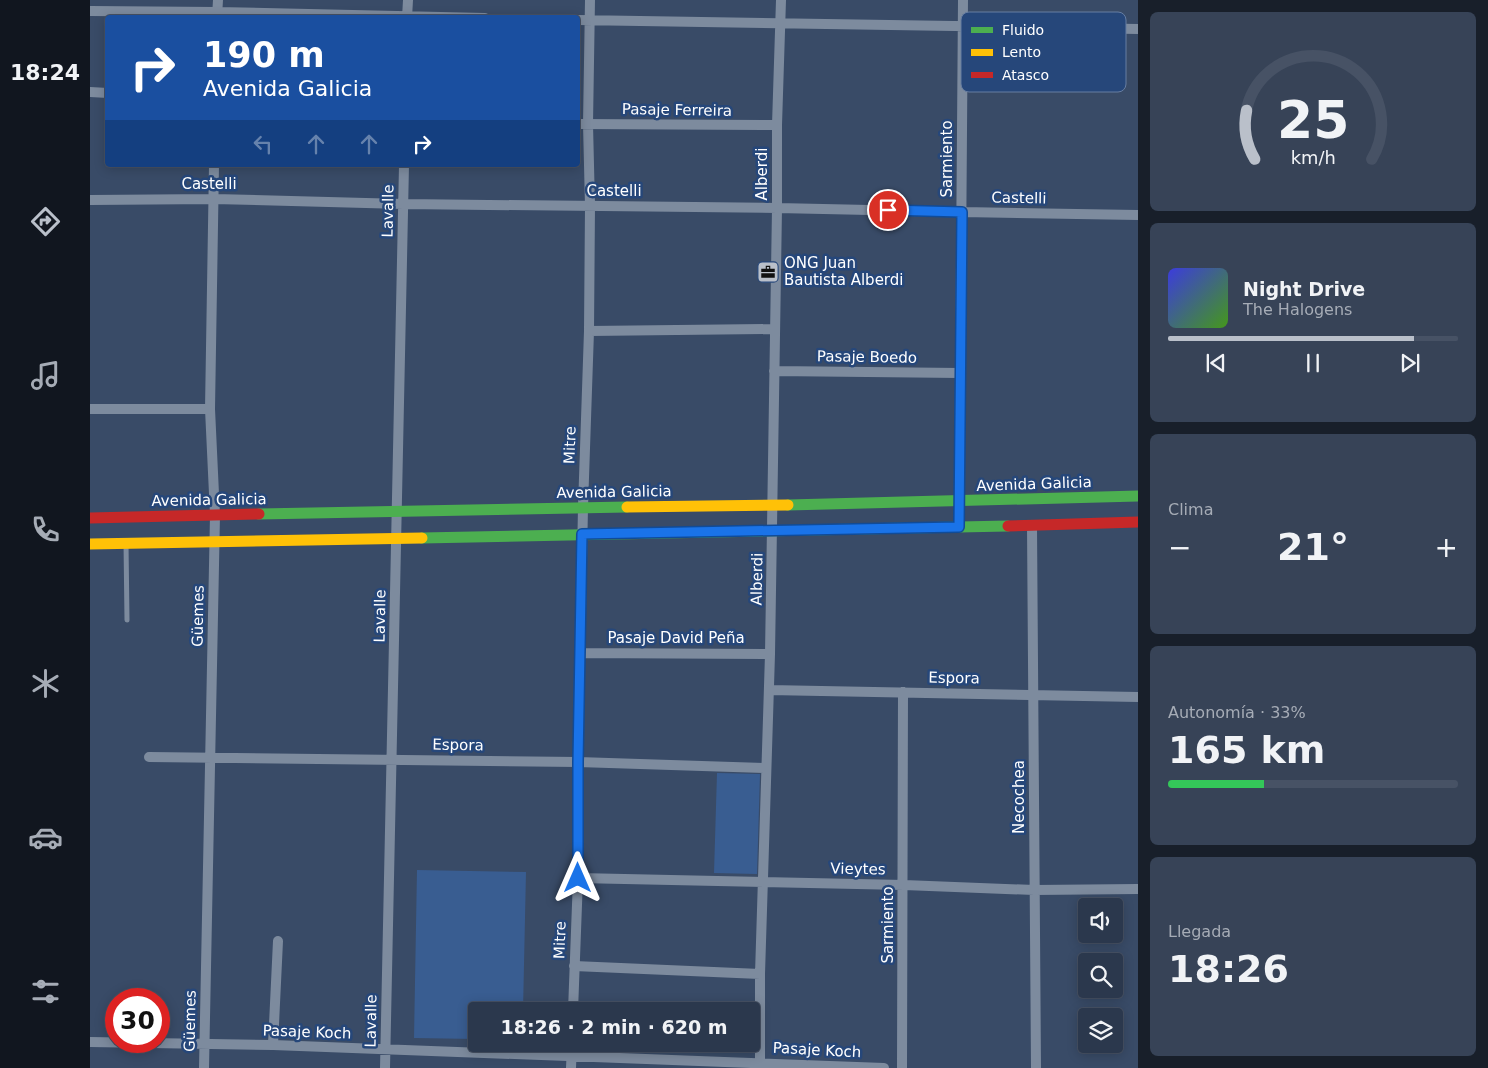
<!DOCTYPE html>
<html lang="es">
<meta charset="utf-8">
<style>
:root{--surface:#2b384d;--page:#374357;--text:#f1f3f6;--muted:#a6acb6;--line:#475265;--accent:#bac0ca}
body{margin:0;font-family:"DejaVu Sans",sans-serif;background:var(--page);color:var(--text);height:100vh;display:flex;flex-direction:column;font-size:19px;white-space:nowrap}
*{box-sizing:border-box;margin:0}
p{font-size:16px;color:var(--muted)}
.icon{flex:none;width:28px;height:28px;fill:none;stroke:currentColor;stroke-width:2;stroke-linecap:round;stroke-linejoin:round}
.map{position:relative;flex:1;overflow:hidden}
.details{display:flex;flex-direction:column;gap:12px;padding:12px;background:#181f2a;width:350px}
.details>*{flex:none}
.banner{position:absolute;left:15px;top:15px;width:475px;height:152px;border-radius:5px;box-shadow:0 2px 12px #0003,0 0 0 1px var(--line);background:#1a4fa0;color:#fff;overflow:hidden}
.tools{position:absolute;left:988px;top:898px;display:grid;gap:10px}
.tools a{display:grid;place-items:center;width:45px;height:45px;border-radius:5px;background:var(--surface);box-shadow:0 2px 12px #0003,0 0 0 1px var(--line);font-size:25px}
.speed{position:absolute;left:15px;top:988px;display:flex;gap:10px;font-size:25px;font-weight:700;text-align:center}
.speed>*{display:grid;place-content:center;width:65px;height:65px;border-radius:50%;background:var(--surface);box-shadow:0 2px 12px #0003,0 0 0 1px var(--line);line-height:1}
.speed .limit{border:8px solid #d22;background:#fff;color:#111}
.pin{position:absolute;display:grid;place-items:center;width:42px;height:42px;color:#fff;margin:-21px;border:2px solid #fff;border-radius:50%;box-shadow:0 1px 5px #0007}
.me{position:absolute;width:55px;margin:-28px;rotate:0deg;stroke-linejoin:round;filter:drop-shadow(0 0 4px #0008)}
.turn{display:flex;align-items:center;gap:18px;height:105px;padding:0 15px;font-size:22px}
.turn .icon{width:65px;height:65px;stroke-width:2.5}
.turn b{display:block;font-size:35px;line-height:42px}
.lanes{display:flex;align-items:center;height:48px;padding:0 15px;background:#0003;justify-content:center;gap:25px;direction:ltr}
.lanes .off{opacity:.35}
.big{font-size:38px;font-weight:700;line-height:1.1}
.details .card{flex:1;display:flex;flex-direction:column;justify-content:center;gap:8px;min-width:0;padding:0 18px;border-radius:8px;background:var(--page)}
.details .dial{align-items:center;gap:0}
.dial svg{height:130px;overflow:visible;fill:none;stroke:var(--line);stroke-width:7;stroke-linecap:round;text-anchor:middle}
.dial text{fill:var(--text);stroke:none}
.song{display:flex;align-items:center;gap:15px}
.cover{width:60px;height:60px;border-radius:8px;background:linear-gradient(135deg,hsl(240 70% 55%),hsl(100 70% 35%))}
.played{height:5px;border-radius:2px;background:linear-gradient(90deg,var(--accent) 85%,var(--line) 85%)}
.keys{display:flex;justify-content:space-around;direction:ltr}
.heat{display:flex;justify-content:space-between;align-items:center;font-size:28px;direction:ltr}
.charge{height:8px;border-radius:4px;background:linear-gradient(90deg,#34c759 33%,var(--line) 0)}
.trip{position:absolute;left:378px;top:1002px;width:292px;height:50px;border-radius:5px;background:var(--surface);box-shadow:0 2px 12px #0003,0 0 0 1px var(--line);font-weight:700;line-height:50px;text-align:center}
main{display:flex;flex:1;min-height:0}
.tab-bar{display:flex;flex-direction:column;width:90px;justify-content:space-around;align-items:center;background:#11161f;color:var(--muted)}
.tab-bar .icon{width:35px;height:35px}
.tab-bar .selected{color:var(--accent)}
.tab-bar b{font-size:22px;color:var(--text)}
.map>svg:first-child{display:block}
.green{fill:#395d91}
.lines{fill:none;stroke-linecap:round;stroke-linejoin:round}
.lane{stroke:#7d8b9e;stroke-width:5}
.street{stroke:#7d8b9e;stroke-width:10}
.fast{stroke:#4caf50;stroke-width:11}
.slow{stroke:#ffc107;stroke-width:11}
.jam{stroke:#c62828;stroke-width:11}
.route-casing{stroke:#114b97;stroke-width:12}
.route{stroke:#1a73e8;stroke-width:9}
.labels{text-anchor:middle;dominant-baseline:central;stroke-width:5;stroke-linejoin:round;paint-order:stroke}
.street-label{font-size:15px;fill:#fff;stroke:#26477a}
.poi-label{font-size:15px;fill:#fff;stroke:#26477a;text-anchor:start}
.key{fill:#26477a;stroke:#677ea2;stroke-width:1}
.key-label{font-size:14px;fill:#fff}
</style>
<main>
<nav class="tab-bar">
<b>18:24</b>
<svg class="icon selected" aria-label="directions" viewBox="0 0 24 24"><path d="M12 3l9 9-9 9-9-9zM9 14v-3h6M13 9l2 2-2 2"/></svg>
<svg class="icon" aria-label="music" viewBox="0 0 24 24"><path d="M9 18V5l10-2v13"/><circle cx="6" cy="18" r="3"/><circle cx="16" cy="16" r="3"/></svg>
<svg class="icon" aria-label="phone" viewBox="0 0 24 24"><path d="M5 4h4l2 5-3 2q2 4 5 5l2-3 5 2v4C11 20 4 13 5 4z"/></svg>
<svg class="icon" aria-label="climate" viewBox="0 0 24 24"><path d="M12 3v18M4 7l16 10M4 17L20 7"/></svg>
<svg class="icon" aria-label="car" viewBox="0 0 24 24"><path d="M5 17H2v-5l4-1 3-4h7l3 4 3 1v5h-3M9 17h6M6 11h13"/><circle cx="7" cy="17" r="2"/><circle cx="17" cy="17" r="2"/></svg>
<svg class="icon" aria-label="filters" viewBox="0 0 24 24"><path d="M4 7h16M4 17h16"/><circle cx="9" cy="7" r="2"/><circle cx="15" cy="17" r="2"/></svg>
</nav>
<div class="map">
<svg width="1048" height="1068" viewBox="0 0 1048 1068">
<rect width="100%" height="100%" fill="#394b67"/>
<path class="green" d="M627 773 670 774 667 874 624 873Z
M327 870 436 872 433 1011H386V1039L324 1038Z"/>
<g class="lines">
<path class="lane" d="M36 543 37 620"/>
<path class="street" d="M0 11 127 12 395 18
M127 17 128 0
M317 18 318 0
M488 20 1048 29
M0 92 18 93
M488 124 687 125
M0 200 124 199 313 204 687 208 872 212 1048 215
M499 331 685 329
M684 371 870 373
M0 409H120
M942 526 946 1068
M869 527 873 0
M491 653 680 654
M679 690 1048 697
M59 757 488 762 676 768
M488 878 814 885 944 890 1048 889
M484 966 670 974
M483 1011 488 878V762L493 507 499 331 500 206 498 124 500 0
M0 1042 183 1045 794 1068
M183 1045 188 941
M114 1068 125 515 120 409 124 165
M295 1068 314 165
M481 1068 482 1044
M670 1068V974L680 654 687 208V125L691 0
M812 1068 813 692"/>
<path class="fast" d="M698 505 1048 496
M169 514 537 507
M332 538 918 526"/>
<path class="slow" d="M537 507 698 505
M0 544 332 538"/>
<path class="jam" d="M0 518 169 514
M918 526 1048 522"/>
</g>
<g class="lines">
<g class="route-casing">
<path id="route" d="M488 878V762L492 534 869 527 872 212 798 210"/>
</g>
<use href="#route" class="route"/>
</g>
<defs>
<g id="office-square" transform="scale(1.125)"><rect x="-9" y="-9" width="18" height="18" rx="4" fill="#bac0ca" stroke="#26477a"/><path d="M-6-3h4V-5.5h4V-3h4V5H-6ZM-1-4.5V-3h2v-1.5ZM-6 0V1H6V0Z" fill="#111"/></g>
</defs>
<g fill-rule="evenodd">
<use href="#office-square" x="678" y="272"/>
</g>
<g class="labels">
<g class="street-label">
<text transform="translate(587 110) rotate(1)">Pasaje Ferreira</text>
<text transform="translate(857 159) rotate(-90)">Sarmiento</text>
<text transform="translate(672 174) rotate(-90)">Alberdi</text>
<text x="119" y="184">Castelli</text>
<text x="524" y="191">Castelli</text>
<text transform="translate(929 198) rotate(1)">Castelli</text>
<text transform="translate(298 211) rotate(-89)">Lavalle</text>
<text transform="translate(777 357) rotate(1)">Pasaje Boedo</text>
<text transform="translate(480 445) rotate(-88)">Mitre</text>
<text transform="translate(944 484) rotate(-2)">Avenida Galicia</text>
<text transform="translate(524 492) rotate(-1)">Avenida Galicia</text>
<text transform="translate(119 500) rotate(-1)">Avenida Galicia</text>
<text transform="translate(667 579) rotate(-89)">Alberdi</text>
<text transform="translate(108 616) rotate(-89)">Güemes</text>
<text transform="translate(290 616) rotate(-89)">Lavalle</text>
<text x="586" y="638">Pasaje David Peña</text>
<text transform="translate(864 678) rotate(1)">Espora</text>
<text transform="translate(368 745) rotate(1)">Espora</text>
<text transform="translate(929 797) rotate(-90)">Necochea</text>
<text transform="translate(768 869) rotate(1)">Vieytes</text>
<text transform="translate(798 925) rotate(-90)">Sarmiento</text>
<text transform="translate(470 940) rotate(-88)">Mitre</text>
<text transform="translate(100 1021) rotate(-89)">Güemes</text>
<text transform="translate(281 1021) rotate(-89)">Lavalle</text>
<text transform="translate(217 1032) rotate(2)">Pasaje Koch</text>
<text transform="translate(727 1050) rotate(3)">Pasaje Koch</text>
</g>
<g class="poi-label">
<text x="694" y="263">ONG Juan<tspan x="694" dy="17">Bautista Alberdi</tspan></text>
</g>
</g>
<rect x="871" y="12" width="165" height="80" rx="8" class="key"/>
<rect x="881" y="27" width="22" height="6" fill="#4caf50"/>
<rect x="881" y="49" width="22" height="7" fill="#ffc107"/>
<rect x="881" y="72" width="22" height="6" fill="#c62828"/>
<g class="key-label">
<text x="912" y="35">Fluido</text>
<text x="912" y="57">Lento</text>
<text x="912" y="80">Atasco</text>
</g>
</svg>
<div class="tools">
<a><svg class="icon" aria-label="sound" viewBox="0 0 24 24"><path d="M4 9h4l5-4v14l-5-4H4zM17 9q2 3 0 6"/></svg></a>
<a><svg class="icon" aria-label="search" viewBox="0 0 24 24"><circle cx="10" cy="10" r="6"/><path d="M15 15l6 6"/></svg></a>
<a><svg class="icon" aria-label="layers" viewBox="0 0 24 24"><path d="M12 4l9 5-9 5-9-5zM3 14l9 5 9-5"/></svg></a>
</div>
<div class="speed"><div class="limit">30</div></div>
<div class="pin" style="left:798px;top:210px;background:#d93025"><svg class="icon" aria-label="arrive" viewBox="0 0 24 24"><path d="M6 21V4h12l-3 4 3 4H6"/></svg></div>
<svg class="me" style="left:488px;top:878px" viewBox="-20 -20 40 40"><path d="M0-17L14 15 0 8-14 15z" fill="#1a73e8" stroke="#fff" stroke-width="4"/></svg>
<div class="trip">18:26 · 2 min · 620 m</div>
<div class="banner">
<div class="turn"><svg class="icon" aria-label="right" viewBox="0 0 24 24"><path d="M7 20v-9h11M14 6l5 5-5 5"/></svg><div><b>190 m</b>Avenida Galicia</div></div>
<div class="lanes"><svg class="icon off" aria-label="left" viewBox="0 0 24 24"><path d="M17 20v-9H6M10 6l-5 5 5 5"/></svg><svg class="icon off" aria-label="ahead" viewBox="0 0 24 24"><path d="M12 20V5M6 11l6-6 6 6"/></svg><svg class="icon off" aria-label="ahead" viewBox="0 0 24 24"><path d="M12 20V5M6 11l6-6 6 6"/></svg><svg class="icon" aria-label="right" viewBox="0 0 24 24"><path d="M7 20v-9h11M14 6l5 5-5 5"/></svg></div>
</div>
</div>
<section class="details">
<div class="card dial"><svg viewBox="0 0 100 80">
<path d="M14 69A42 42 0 1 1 86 69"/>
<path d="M14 69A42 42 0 0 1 9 39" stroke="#bac0ca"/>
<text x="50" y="56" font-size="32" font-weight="700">25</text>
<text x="50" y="72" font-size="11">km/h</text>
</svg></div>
<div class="card">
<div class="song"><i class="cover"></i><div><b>Night Drive</b><p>The Halogens</p></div></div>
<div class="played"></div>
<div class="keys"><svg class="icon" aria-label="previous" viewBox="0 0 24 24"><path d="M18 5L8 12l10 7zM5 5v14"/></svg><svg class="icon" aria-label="pause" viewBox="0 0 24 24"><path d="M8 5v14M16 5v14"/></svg><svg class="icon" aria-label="next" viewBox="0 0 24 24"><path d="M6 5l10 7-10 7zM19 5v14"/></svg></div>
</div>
<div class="card"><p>Clima</p>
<div class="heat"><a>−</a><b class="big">21°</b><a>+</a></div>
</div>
<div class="card"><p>Autonomía · 33%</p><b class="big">165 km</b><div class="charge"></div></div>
<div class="card"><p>Llegada</p><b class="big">18:26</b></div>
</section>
</main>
